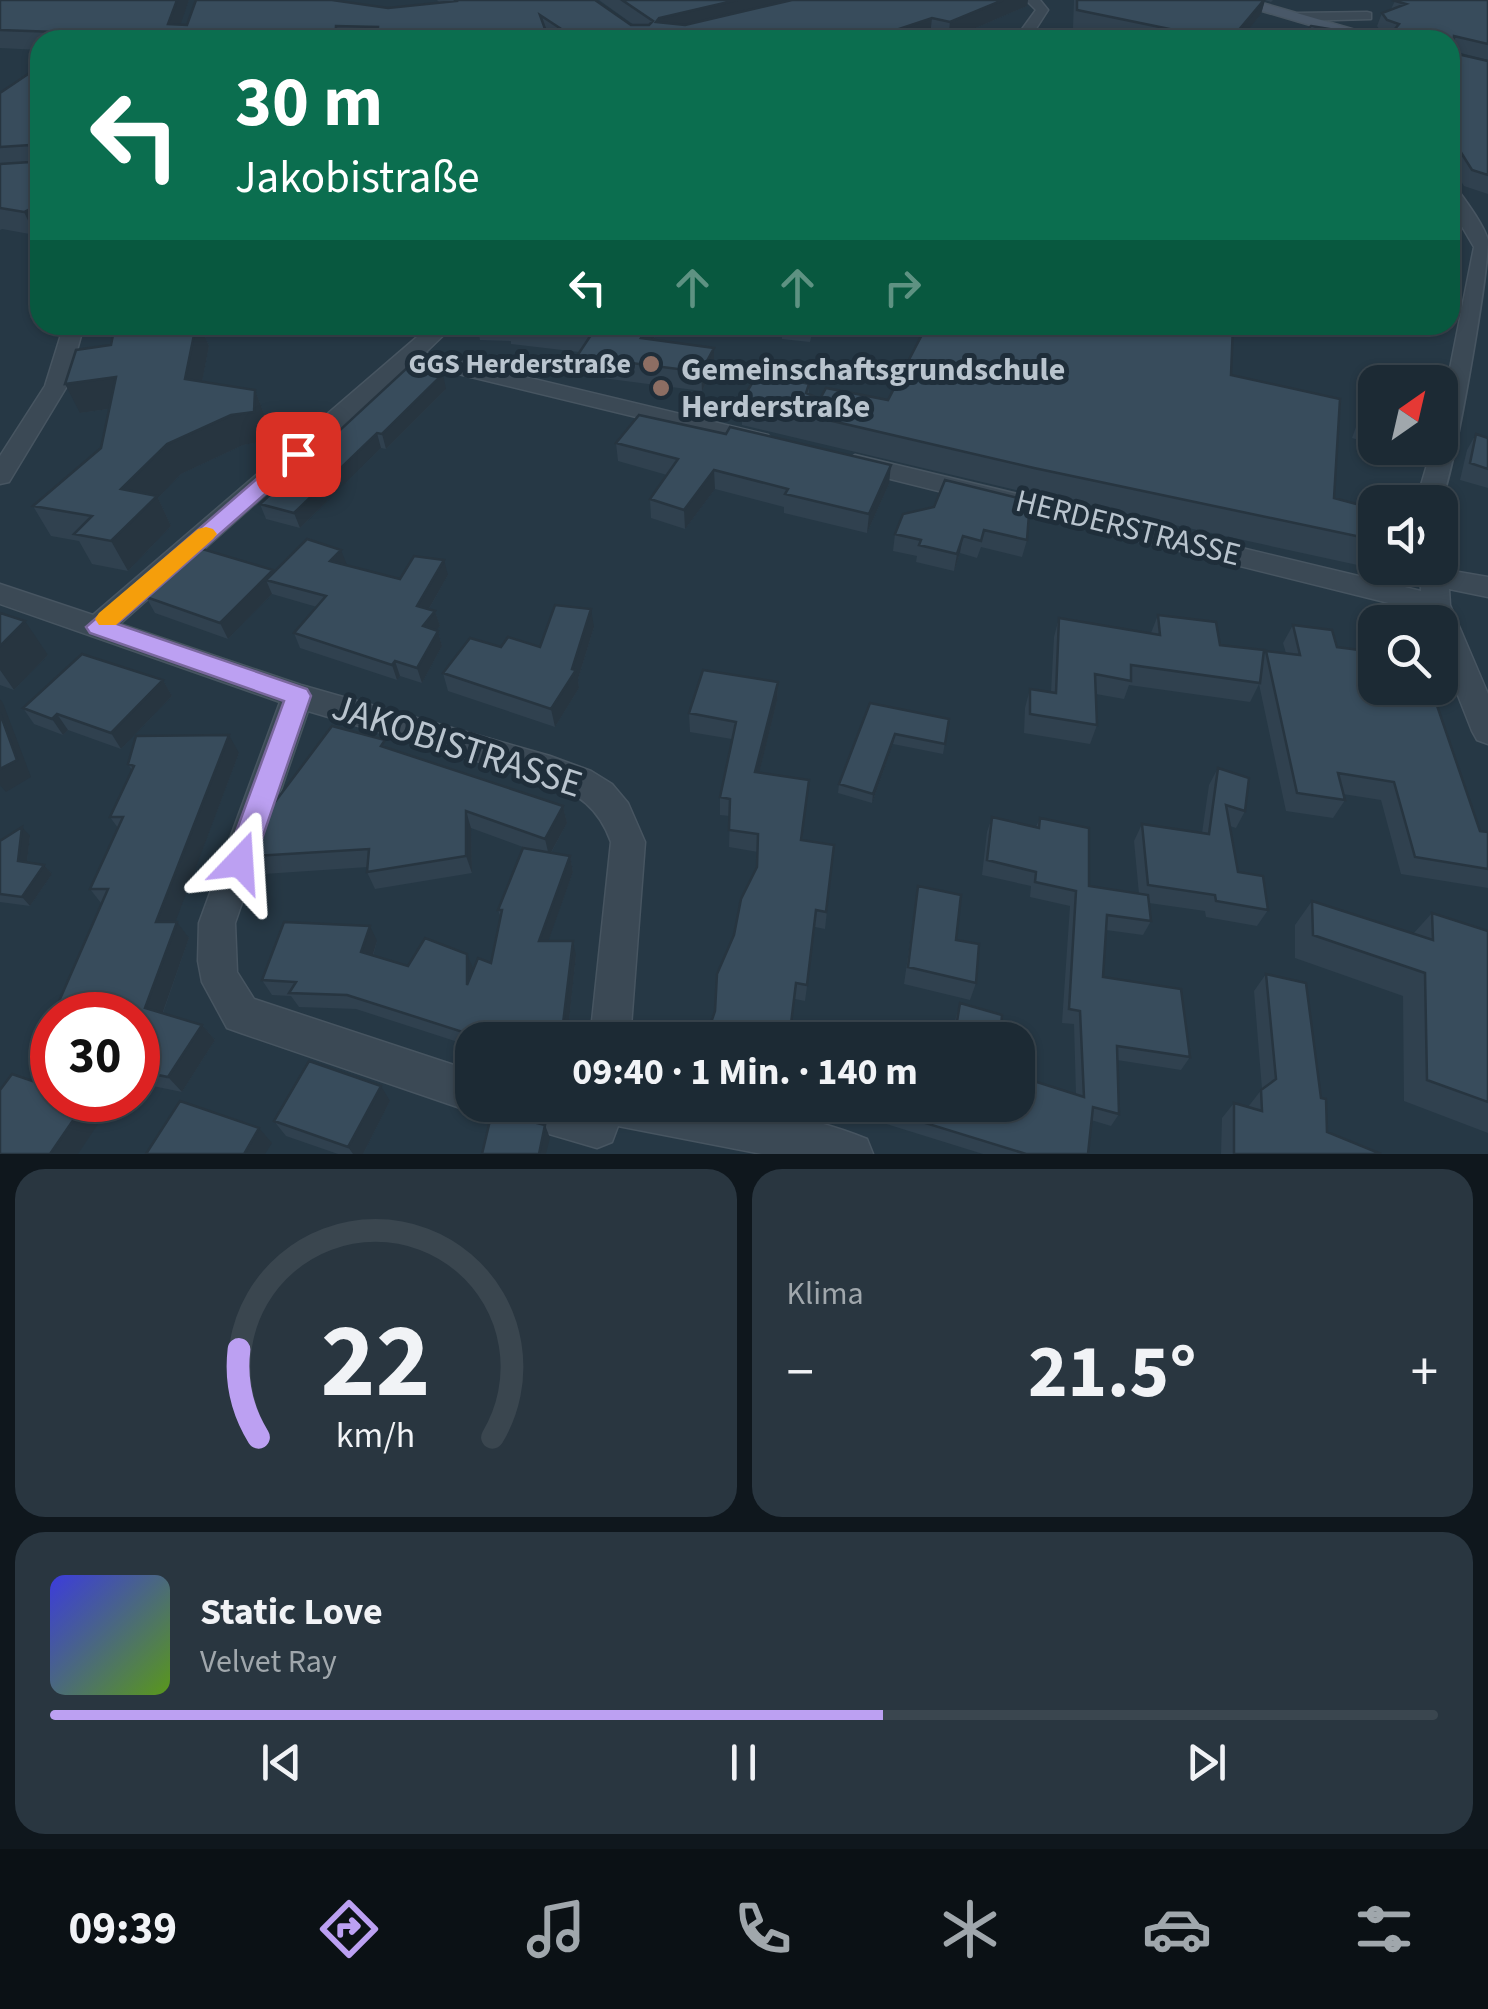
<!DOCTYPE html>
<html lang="de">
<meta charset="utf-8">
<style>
:root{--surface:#1c2a34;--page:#293640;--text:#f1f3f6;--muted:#a0a7ac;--line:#3a464f;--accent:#bca0f2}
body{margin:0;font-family:"Source Sans 3",sans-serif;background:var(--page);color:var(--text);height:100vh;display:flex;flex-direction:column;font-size:38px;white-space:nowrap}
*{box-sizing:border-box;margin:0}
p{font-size:32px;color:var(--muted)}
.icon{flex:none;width:55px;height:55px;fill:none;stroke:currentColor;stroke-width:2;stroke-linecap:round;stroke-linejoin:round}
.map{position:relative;height:1154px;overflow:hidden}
.sheet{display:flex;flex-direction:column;gap:15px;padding:15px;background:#0f171d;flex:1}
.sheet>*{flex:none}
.guide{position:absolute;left:30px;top:30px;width:1430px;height:305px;border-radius:30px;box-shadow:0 2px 8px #0004,0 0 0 2px var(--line);background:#0b6e4f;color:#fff;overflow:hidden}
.needle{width:65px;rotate:34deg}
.buttons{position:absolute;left:1358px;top:365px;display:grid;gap:20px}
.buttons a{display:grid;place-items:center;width:100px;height:100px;border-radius:20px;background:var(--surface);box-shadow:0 2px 8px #0004,0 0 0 2px var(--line);font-size:50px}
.speed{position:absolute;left:30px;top:992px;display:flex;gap:20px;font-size:50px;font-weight:700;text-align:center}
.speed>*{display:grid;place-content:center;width:130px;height:130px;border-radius:50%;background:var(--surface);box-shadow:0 2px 8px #0004,0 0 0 2px var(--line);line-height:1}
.speed .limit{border:15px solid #d22;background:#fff;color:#111}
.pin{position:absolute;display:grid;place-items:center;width:85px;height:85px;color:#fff;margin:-42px;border-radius:20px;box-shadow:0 5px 15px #0006}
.me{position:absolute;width:110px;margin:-55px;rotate:20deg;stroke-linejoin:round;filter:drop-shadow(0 0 8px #0008)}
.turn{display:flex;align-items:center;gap:35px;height:210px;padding:0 40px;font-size:45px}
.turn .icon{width:130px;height:130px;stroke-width:2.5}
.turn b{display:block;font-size:70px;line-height:85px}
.lanes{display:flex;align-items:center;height:95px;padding:0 40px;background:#0003;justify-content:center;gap:50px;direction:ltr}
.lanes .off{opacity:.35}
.big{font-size:75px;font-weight:700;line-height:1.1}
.sheet .widget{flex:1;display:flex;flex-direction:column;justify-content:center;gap:15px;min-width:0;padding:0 35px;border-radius:30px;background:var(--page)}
.sheet .dial{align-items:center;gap:0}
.dial svg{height:260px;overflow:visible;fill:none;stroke:var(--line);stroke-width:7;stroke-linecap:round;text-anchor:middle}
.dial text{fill:var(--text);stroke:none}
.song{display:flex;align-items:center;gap:30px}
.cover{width:120px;height:120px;border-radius:15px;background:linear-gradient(135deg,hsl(240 70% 55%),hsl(90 70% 35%))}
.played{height:10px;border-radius:5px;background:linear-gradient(90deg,var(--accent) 60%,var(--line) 60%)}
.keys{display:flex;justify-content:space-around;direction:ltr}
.heat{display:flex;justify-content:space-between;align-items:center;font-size:55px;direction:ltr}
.sheet .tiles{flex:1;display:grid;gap:15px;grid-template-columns:1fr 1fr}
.widget:last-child{grid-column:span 2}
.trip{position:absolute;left:455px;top:1022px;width:580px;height:100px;border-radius:30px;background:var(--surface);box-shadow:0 2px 8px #0004,0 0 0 2px var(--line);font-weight:700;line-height:100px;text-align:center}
.menu{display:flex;height:160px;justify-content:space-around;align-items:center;background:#0b1115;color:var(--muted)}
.menu .icon{width:70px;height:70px}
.menu .current{color:var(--accent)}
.menu b{font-size:45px;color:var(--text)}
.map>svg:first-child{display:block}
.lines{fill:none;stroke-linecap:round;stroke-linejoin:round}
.minor-casing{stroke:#475561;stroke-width:3}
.secondary-casing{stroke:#475561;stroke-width:3}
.minor{fill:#3b4955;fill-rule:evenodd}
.secondary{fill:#495868;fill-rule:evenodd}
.wall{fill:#30414f}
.shaded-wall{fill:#273540}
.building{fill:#384c5c;stroke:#273540;stroke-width:2.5}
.route{fill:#bca0f2;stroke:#7a689d;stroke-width:2.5}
.slow{fill:#f59e0b}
.education-dot{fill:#8d6e63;stroke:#1f2e3a;stroke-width:4}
.labels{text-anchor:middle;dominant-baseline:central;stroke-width:10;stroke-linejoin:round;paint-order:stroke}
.far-poi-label{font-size:28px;font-weight:bold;fill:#b9c4ce;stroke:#1f2e3a;text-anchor:end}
.poi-label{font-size:32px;font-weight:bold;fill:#b9c4ce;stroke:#1f2e3a;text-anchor:start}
.street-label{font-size:32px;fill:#b9c4ce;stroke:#1f2e3a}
.near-street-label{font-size:38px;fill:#b9c4ce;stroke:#1f2e3a}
</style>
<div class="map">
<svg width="1488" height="1154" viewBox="0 0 1488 1154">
<rect width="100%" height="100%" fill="#263845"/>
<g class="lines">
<g class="minor-casing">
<path id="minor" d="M1026 0H1040L1048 10 1030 38 1003 40 1020 32 1036 10Z
M1367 12 1371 13V19L1298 21 1292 17 1298 13Z
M1450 186 1456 187C1466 202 1483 223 1488 240 1488 276 1456 466 1440 505L1416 502 1432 448H1440V419L1474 247 1450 206Z
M64 325H84L67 386 9 482 0 484V456L45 386Z
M431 325H454L425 353 768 435 772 440 760 447 413 363 120 624 301 685 550 756 591 771 612 784 628 803 645 842 630 1040H590L611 842C599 808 578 793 545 781L308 711 235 923 237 972 254 999 472 1071V1105H487L472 1112 241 1033 227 1028 202 982 198 961 199 923 280 702 0 604V584L93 615Z
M855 455 1421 591 1420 568H1440V561L1447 570 1488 577V597L1449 589 1450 605 1488 694V744L1477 740 1472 731 1440 650V622H1429L1425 612 846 468 843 463Z
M495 1105C618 1105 751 1091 867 1139L873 1154H762L618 1126 612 1142 597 1148 501 1120Z"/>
</g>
<g class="secondary-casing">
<path id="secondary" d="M1225 0H1252L1390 40H1361Z"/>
</g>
<use href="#minor" class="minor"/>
<use href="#secondary" class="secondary"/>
</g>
<path class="wall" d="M0 0H189L180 24 187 25 440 3 437 0H595L631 25H634L599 0H1028L1027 6 948 40 930 36 918 40H552L548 37 549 40H40V50L0 48Z
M1074 0H1273L1271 2 1265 0 1261 14 1241 38 1251 40H1129L1073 28Z
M1488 0V60L1453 51V53L1488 61V194L1464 186 1450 163V40H1390L1391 37 1382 34 1377 26 1382 13 1391 9 1395 1Z
M40 66 35 235 2 229 0 230V93Z
M115 325H200L209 346 202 382 255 390 266 419V441L243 445 181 474 158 498 171 526 128 571 92 564 79 541 51 536 33 506 101 448 109 409 80 413 111 345Z
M377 325H399L394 329Z
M477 325H662L653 340 714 348V367L702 391 579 375 577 356 579 352 511 344V341L480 340Z
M782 325H814L810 342 782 339Z
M1332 325H1385L1379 337Z
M1379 370 1375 382V445L1352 438 1370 388Z
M801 372V382L809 384V394L820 399 888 400 1231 375 1334 498 1375 509V542L1362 566 1028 493 742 425V400Z
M446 389 386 449 381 448 300 528 266 519 260 504Z
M1476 434 1488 438V488L1460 480 1467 450Z
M616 443 889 484 867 533 784 513V507L715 489 685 529 651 518 650 499 667 475 618 461Z
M1383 448H1412L1408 455Z
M934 507 1027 540 1022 557 981 547 977 558 960 553 954 571 916 562 917 556 893 551 895 534Z
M347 565 400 579 448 575 429 609 435 611 440 626 436 630 438 631 442 646 422 683 400 676 397 680 300 648 294 633 317 607 272 594 228 639 155 613 146 597 274 572Z
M0 613 48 655 14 690 0 685Z
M1158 615 1220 645 1263 656 1266 651 1286 653 1283 643 1293 625 1337 647 1480 831 1488 832V888L1401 874 1381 800 1343 794 1345 800 1333 818 1286 811 1259 684 1250 702 1129 685 1124 699 1096 694 1097 725 1090 744 1024 733 1025 708 1030 689 1051 692 1054 637 1059 618 1151 633Z
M594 627 578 679 579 688 555 727 448 691 443 673 501 647H540Z
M163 680 172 696 121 749 68 730 63 735 34 724 23 708Z
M778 682 777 701 759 773 809 780 802 840 834 845 825 929 815 927 805 1001 795 999 715 1011 734 935 757 867 758 852 729 847 730 816 720 815V797L732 739 690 732 689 713Z
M870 703 949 719 943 754 893 744 872 803 838 793 839 784Z
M388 749 563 806 567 823 551 853 570 856 573 872 548 941 576 955 567 1040H472V1070L466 1065 460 1051 461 1043 356 1009 299 1007 291 996 272 995 262 980 377 941 373 956 408 966 473 968V972L491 963 501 918 498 910 531 850 471 828 472 873 375 889 367 872 368 867 264 874 254 856 272 806Z
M239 753 175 922 189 938 163 1013 202 1025 215 1040 182 1092 138 1083V1015L101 903 90 889 118 828 110 817 132 770 128 764Z
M1218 768 1245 811 1236 828 1230 826 1238 872 1268 910 1257 926 1206 917 1205 911 1149 903 1151 921 1143 935 1106 930 1103 977 1190 1057 1181 1070 1117 1060 1119 1114 1111 1126 1091 1120 1088 1154H983L880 1122 884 1105 1076 1095 1074 1024 1062 1023 1070 906 1030 897 1031 886 982 875 987 832 992 817 1036 827 1040 818 1089 886 1139 894 1134 841 1142 824 1202 833 1209 785Z
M30 836 27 862 44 865 52 874 30 906 0 902V841Z
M918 886 956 940 976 983 970 1000 904 984Z
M1312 901 1413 934 1432 913 1488 931V1133L1404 1101 1403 996 1295 958V925Z
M1266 974 1321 1098 1327 1132 1381 1154H1221L1222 1118 1234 1103 1248 1107 1262 1089 1254 991Z
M960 1003 1000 1040H952L956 1017Z
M390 1101 363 1154H338L286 1136 274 1121Z"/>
<path class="shaded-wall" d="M177 0H189L175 40 168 24Z
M737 0H809L660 36 656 22 659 18Z
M1003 0H1028L1027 6 948 40 950 22Z
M1264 0H1265L1261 14 1240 40 1233 37Z
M932 18 930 36 918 40H866Z
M40 204V232L35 235 24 212Z
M196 325H200L209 346 197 408 185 379Z
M649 325H662L642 357 641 338Z
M714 348V367L702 391 701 372Z
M443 374 446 389 386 449 382 434Z
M116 377 130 406 80 413 65 384Z
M255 390 266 419V441L243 445 181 474 158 498 171 526 128 571 111 541 121 489 167 444Z
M377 433 381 448 300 528 294 513Z
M891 465 889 484 867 533 869 514Z
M714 470 715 489 685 529 684 510Z
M963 536 960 553 954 571 957 554Z
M341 550 347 565 330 561Z
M444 560 448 575 422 621 417 606Z
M273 570 279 583 266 580 272 594 228 639 220 623Z
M591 609 594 627 578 679 579 688 555 727 551 709 572 669Z
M435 611 440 626 427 641 423 626Z
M25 621 48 655 14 690 0 670V646Z
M438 631 442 646 422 683 417 668Z
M395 661 400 676 397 680 392 665Z
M163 680 172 696 121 749 111 733Z
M778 682 777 701 755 790V772Z
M0 699 3 703 31 777 6 792 0 785Z
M57 714 68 730 63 735 52 719Z
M895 734 893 744 872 803 873 794Z
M229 735 239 753 169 939 156 922Z
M563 806 567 823 549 856 545 839Z
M466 811 471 828 472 873 466 856Z
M22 827 30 836 26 870 18 861Z
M570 856 573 872 543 956 539 941Z
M44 865 52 874 30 906 22 897Z
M177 922 189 938 159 1023 145 1008Z
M370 926 377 941 369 967 361 952Z
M573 941 576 955 567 1040H561Z
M467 954 473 968V999L467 985Z
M202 1025 215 1040 182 1092 168 1077Z
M381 1086 390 1101 363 1154H353L348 1147Z
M87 1100H98L108 1109 78 1154H50Z
M545 1125 550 1138 546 1154H539Z
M259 1128 272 1143 265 1154H244Z"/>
<path class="building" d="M0 0H177L168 24 187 25 196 0H332L388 8 456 1 455 0H595L631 25H649L653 21 622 0H737L659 18 656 22 685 25 792 0H1003L950 22 932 18 866 40H578L540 15 549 40H377L378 27 336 26 335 40H277L274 35 240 31 237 40H78L88 33 0 30Z
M1077 0H1264L1233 37 1251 40H1182L1184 32 1077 10Z
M1398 0H1488V44L1454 36 1453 53 1488 61V175L1472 170 1450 135V40H1400L1394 30 1399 24 1387 20 1382 13 1406 4 1395 1Z
M1311 26 1347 32 1342 40H1300Z
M40 66V204L24 212 0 208V164L30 162 34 149 30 145 0 147V93Z
M115 325H196L185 379 255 390 254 412 231 415 167 444 121 489 157 496 111 541 74 534 92 516 33 506 101 448 116 377 65 384 76 350 111 345Z
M508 325H649L641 338 714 348 701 372 577 356 591 335Z
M927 325H1233L1231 375 1340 399 1334 498 1375 509V540L1034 468 742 400 763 365 801 372 796 381 809 384 806 393 820 399 826 388 888 400Z
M408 367 443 374 382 434 377 433 294 513 260 504Z
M1379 370 1425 382H1375V424L1361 420Z
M639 415 726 434 730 427 891 465 869 514 785 494 788 489 714 470 684 510 650 499 678 459 616 443Z
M1476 434 1488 438V469L1470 463Z
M945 480 1030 501 1027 540 984 530 981 541 963 536 957 554 919 545 921 540 895 534 903 514 934 507Z
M307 539 341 550 330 561 400 579 414 556 444 560 417 606 435 611 423 626 438 631 417 668 395 661 392 665 294 633 326 596 266 580Z
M199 548 273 570 220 623 146 597Z
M555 605 591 609 572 669 576 670 551 709 443 673 470 638 501 647 508 637 540 647Z
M0 613 25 621 0 646Z
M1158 615 1216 622 1220 645 1264 650 1260 683 1131 665V681L1095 674 1097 725 1030 714V689L1056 693 1059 618 1160 635Z
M1293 625 1332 630 1337 647 1375 652V688H1431L1480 831 1488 832V869L1415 857 1394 782 1338 773 1345 800 1297 793 1266 651 1300 655Z
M82 654 163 680 111 733 57 714 52 719 23 708Z
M703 670 778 682 755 772 809 780 801 840 834 845 826 912 816 910 807 985 796 983 789 1040H705L715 1011 717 974 734 935 741 899 757 867 758 834 729 830 730 799 720 797 736 722 689 713Z
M870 703 949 719 945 744 895 734 873 794 839 784Z
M0 713 17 760 0 769Z
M332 726 385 740 381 746 563 806 545 839 466 811V856L367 872 369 849 254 856 268 807 272 806Z
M229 735 156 922H177L145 1008 202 1025 168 1077 138 1071V1037L144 1028H138V1015H53L108 889H90L123 817H110L134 766 128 764 136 736Z
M1218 768 1249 778 1245 811 1226 805 1238 872 1263 876 1268 910 1216 901 1215 895 1148 885 1142 824 1209 834Z
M992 817 1039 828 1040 818 1089 828V886L1148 895 1151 921 1107 915 1103 977 1181 989 1190 1057 1117 1046 1119 1114 1093 1107 1088 1154H1026L883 1110 884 1105H1018V1076L1084 1097 1080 1011 1069 1009 1076 891 1035 882 1036 872 987 860Z
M22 827 18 861 44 865 22 897 0 894V841Z
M523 848 570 856 539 941H573L561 1040H472V1060H470L460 1051 463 1032 347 995 289 993 296 982 262 980 284 922 370 926 361 952 408 966 425 938 467 954V985L478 958 491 963 502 910H498Z
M918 886 961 895 956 940 979 944 976 983 908 967Z
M1312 901 1433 940 1432 913 1488 931V1102L1427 1080 1425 973 1313 935Z
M1266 974 1306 983 1321 1098 1326 1099 1327 1132 1381 1154H1234V1103L1262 1111 1261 1090 1276 1079Z
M960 1003 1002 1015 1000 1040H954Z
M52 1016V1030H46Z
M309 1061 381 1086 348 1147 274 1121Z
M12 1074 47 1086 52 1080V1100H87L50 1154H0V1090Z
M180 1101 259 1128 244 1154H146Z
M492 1112 545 1125 539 1154H482Z"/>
<path class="route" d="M298 448 308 454 305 459 117 624 307 689 311 696 254 862 250 871 240 875 229 871 225 862 284 701 90 633 86 627 290 450Z"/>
<path class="slow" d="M206 527 213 529 217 534 213 539 116 625H99L95 619 99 613 198 529Z"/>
<g class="education-dot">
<circle cx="651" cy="364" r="10"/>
<circle cx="661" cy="388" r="10"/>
</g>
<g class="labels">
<g class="far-poi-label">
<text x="631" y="364">GGS Herderstraße</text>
</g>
<g class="poi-label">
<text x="681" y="370">Gemeinschaftsgrundschule<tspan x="681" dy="37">Herderstraße</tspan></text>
</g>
<g class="street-label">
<text transform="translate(1128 528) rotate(14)">HERDERSTRASSE</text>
</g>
<g class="near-street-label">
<text transform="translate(457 746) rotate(18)">JAKOBISTRASSE</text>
</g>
</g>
</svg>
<div class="buttons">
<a><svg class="needle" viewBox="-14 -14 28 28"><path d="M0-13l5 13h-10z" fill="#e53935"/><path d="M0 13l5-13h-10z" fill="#a0a7ac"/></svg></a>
<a><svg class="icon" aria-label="sound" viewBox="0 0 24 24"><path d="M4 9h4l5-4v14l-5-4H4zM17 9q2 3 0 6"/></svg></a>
<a><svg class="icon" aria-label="search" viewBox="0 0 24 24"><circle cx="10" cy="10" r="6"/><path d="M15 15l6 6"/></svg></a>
</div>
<div class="speed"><div class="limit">30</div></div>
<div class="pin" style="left:298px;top:454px;background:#d93025"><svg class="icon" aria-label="arrive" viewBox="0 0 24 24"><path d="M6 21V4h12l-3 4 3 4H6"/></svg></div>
<svg class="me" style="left:240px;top:862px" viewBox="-20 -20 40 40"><path d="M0-17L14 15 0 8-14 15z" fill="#bca0f2" stroke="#fff" stroke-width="4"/></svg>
<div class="trip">09:40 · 1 Min. · 140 m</div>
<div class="guide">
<div class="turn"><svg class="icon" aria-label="left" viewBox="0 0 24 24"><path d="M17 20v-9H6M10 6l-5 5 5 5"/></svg><div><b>30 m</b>Jakobistraße</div></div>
<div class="lanes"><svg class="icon" aria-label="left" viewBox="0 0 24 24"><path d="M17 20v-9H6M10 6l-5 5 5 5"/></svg><svg class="icon off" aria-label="ahead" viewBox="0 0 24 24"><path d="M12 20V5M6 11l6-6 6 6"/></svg><svg class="icon off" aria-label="ahead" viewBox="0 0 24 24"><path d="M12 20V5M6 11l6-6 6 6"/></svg><svg class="icon off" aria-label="right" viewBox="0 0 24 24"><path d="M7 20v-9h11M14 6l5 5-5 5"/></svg></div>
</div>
</div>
<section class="sheet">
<div class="tiles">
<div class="widget dial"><svg viewBox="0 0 100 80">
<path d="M14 69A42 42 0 1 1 86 69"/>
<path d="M14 69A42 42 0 0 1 8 42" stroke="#bca0f2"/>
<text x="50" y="56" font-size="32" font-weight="700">22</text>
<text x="50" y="72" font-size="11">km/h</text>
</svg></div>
<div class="widget"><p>Klima</p>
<div class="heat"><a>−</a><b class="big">21.5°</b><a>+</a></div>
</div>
<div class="widget">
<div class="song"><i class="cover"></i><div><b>Static Love</b><p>Velvet Ray</p></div></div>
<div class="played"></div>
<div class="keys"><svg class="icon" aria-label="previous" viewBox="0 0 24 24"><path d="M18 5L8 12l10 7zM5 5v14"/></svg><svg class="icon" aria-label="pause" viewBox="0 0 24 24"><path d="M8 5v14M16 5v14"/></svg><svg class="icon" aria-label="next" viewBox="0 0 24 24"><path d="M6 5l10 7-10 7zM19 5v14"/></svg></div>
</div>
</div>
</section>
<nav class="menu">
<b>09:39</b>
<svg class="icon current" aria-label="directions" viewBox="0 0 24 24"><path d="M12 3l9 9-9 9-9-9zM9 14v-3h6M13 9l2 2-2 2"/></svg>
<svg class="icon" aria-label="music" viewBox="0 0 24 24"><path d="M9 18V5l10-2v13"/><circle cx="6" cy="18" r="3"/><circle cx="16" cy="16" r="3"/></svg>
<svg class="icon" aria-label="phone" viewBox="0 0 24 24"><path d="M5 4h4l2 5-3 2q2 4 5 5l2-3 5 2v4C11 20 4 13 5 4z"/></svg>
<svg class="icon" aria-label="climate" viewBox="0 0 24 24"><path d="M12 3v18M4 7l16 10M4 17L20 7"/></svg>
<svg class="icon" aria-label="car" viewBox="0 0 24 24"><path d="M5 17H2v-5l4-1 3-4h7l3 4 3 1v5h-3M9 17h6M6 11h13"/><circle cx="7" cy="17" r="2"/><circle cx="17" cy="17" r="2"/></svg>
<svg class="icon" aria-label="filters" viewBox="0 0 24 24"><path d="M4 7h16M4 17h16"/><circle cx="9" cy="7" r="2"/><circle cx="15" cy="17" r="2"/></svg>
</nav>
